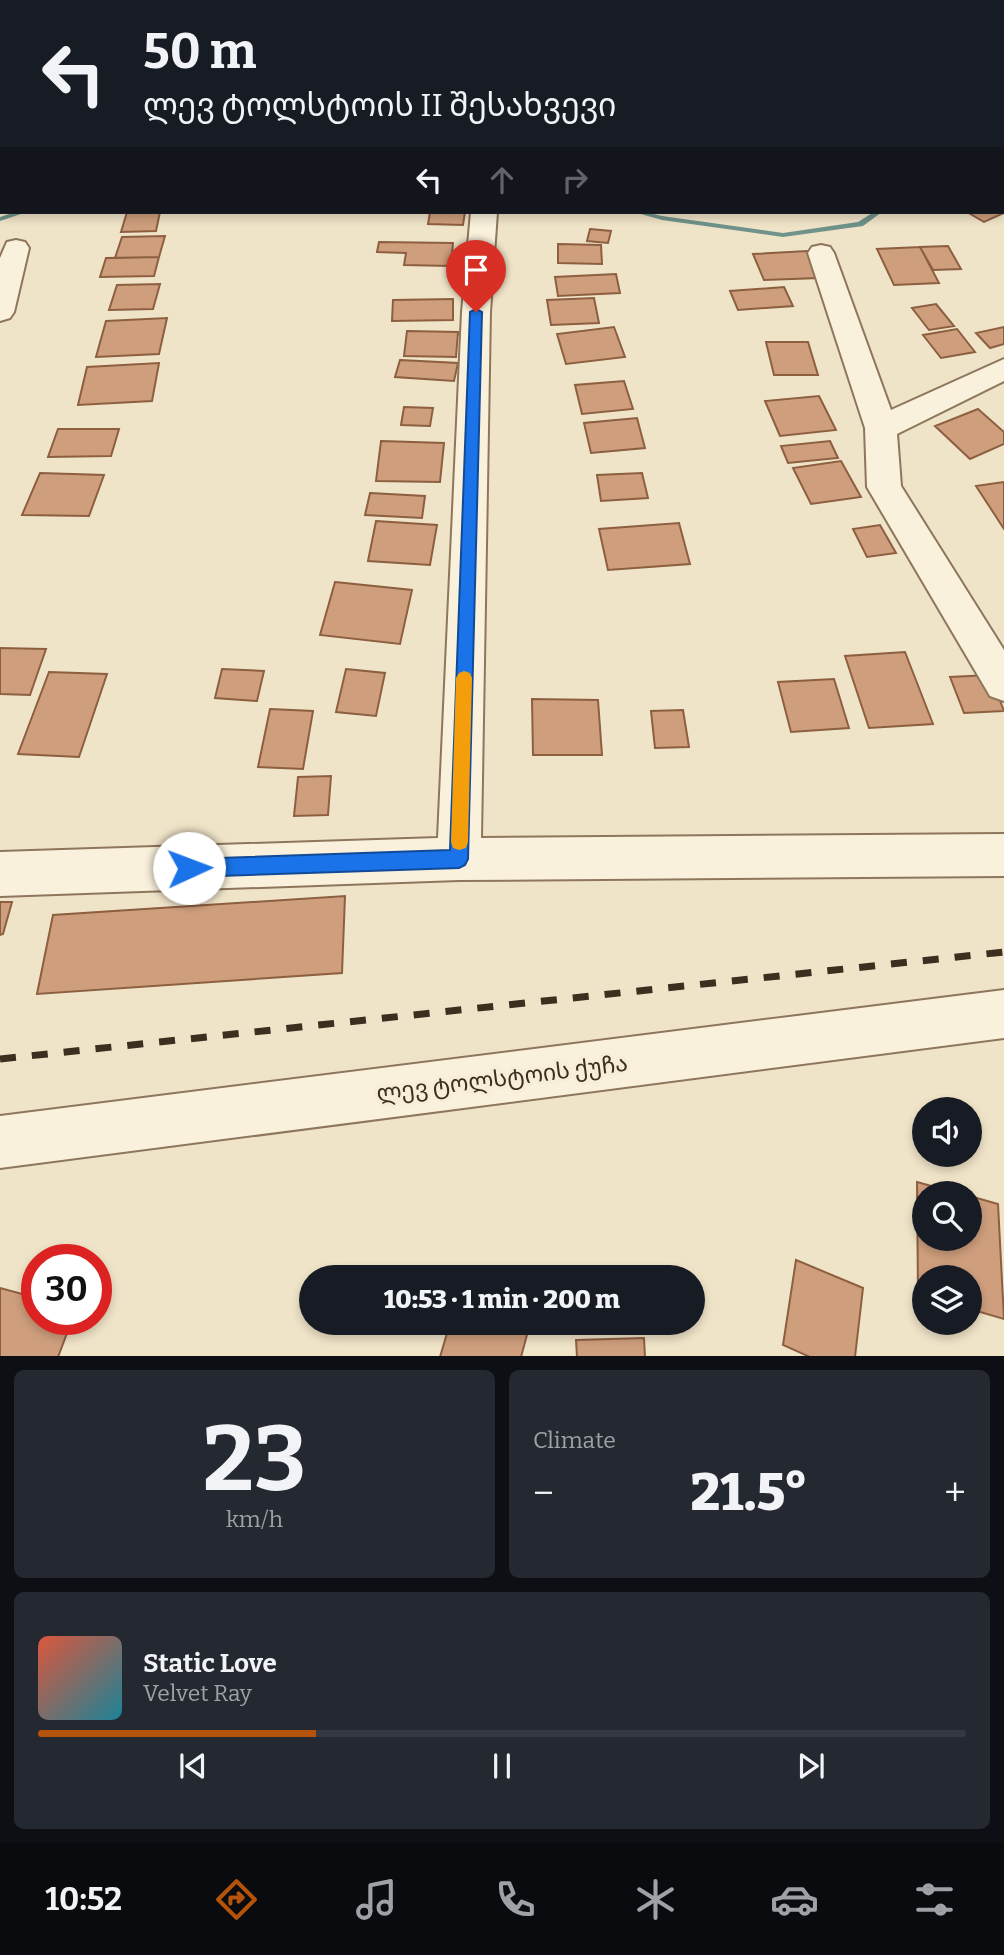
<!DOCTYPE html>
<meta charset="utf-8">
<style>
:root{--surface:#171b24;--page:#242831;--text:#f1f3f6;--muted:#9ea1a6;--line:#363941;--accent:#b45309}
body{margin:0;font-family:Bitter,"Noto Sans Georgian",serif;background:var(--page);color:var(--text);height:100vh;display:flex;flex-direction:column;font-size:26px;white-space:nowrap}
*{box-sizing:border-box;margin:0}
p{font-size:23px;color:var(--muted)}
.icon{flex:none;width:38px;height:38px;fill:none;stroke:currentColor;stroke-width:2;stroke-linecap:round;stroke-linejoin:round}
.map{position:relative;height:1356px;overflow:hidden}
.sheet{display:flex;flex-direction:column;gap:14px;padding:14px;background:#0d0f14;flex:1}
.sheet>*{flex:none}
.top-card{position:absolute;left:0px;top:0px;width:1004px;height:214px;box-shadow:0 4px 10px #0003;background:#171b24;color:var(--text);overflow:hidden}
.fabs{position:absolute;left:912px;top:1097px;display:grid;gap:14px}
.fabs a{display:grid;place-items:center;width:70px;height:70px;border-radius:50%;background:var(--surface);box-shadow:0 4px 10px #0003;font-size:35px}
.speed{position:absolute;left:21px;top:1244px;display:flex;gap:14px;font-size:35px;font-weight:700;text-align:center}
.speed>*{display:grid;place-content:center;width:91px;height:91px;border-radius:50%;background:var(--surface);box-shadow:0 4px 10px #0003;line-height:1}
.speed .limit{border:10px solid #d22;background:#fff;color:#111}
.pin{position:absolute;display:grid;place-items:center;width:60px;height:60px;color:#fff;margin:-72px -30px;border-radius:50% 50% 50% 0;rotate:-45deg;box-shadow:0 0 7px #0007}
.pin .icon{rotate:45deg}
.me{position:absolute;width:77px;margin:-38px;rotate:88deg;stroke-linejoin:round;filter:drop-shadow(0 0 5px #0008)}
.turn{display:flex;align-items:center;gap:24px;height:147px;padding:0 28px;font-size:32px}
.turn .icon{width:91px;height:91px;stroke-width:2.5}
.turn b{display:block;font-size:49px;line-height:60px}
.lanes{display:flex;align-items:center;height:66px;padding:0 28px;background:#0003;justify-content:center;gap:35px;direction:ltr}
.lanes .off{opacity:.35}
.big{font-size:52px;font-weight:800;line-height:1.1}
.sheet .tile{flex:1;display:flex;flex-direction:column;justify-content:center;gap:10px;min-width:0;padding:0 24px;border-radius:10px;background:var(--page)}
.sheet .dial{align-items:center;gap:0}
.dial b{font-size:91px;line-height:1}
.song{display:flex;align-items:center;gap:21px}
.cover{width:84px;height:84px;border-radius:10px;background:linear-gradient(135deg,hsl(10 70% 55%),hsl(190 70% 35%))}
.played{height:7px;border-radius:4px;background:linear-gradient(90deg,var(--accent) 30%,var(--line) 30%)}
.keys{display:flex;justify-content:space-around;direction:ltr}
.heat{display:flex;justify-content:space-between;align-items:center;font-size:38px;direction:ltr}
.sheet .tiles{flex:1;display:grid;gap:14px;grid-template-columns:1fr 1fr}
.tile:last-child{grid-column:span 2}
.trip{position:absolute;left:299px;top:1265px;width:406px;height:70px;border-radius:35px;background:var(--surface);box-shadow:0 4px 10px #0003;font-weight:800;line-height:70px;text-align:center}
.dock{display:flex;height:112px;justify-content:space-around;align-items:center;background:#090b0e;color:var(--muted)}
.dock .icon{width:49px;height:49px}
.dock .selected{color:var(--accent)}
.dock b{font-size:32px;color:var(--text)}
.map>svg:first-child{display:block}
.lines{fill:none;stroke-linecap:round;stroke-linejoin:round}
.stream{fill:#6f938a;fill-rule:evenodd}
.building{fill:#cf9f7d;stroke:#8d5f41;stroke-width:2}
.minor-casing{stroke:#8d765c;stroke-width:4}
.major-casing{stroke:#5b4430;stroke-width:4}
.minor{fill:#faf1dc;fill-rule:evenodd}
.major{fill:#f3d9a0;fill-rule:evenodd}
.rail{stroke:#3d2e20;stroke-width:7;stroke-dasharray:16 16;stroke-linecap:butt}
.route{fill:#1a73e8;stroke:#114b97;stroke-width:2}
.slow{fill:#f59e0b}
.labels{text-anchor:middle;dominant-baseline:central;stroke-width:7;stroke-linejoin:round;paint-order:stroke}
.near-street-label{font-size:23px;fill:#3d2e20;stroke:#f7eed8}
</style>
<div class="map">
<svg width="1004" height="1357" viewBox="0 0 1004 1357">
<rect width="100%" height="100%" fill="#f0e4c8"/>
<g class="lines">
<path class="stream" d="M16 212H27L0 221V217Z
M634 212H645L662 216 783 233 858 222 874 212H882L863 226 783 237 662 220Z"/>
</g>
<path class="building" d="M1004 190V213L984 222 967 212H1003Z
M127 212H160L156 231 121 232Z
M430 212H465L463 225 428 224Z
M590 229 611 231 608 243 587 241Z
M165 236 159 257 115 258 122 237Z
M379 242 453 243 451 266 404 265 406 253 377 252Z
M558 244 601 245 602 264 558 263Z
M948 246 961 269 933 270 920 247Z
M920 247 939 283 894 285 877 249Z
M807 251 819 278 764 280 753 254Z
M159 257 154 276 100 277 106 258Z
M616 274 620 293 558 296 555 277Z
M160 284 153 309 109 310 117 285Z
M784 287 793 306 738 310 730 291Z
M594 298 599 323 551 325 547 300Z
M453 299V320L392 321 393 300Z
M936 304 954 326 929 330 912 308Z
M167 318 159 354 96 357 106 321Z
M614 327 625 357 566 364 557 334Z
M1004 327V344L990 348 976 333Z
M957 329 975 352 941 358 923 335Z
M407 331 458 332 456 357 404 356Z
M766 342H808L818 375H774Z
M400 360 458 363 454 381 395 377Z
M159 363 152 401 78 405 87 367Z
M624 381 633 409 582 414 575 385Z
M819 396 836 430 780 436 765 401Z
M404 407 433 408 430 426 401 425Z
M978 409 1004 432V444L970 459 935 426Z
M637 418 645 448 591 453 584 423Z
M58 429H119L111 456 48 457Z
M381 441 444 443 440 482 376 481Z
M830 441 838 458 788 463 781 446Z
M841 461 861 497 811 504 793 468Z
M40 473 104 475 89 516 22 515Z
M642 473 648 498 601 501 597 475Z
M1004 482V529L976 486Z
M370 493 425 496 422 518 365 515Z
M376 521 437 525 430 565 368 561Z
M679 523 690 564 608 570 599 529Z
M880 525 896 553 867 557 853 529Z
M335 582 412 590 400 644 320 635Z
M0 648 46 649 30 695 0 694Z
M905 652 933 724 869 728 845 656Z
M222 669 264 671 257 701 215 698Z
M346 669 385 673 376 716 336 712Z
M49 672 107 674 79 757 18 754Z
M990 675 1004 711 964 713 950 677Z
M834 679 849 728 791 732 778 682Z
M532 699 598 700 602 755H533Z
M270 709 313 711 303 769 258 767Z
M683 710 689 747 655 748 651 711Z
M331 776 328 815 294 816 298 777Z
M345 896 342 973 37 994 53 915Z
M0 902H12L3 934 0 935Z
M917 1182 960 1194H924V1239H970V1196L998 1204 1004 1319 970 1309V1278H924V1296L918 1294Z
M796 1260 863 1288 855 1357H810L783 1345Z
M0 1288 37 1298V1320H72L58 1357H0Z
M450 1323H509L528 1331 521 1357H440Z
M644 1338 645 1357H577L576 1340Z"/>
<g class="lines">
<g class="minor-casing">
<path id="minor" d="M664 0H684L663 2Z
M801 0H836L837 2H802Z
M1003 15H1004V27H1003Z
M2 189V205L0 206V190Z
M471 212H497L490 312 481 838 1004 834V876L459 880 0 896V852L438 838 462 312Z
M16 240 25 242 29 248 14 312 10 318 0 321V258L7 242Z
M821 245 830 247 834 253 891 410 1004 359V381L897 434 901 486 1004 650V701L990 696 867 487 865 428 808 253 812 247Z
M1004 990V1038L0 1168V1116Z"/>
</g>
<g class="major-casing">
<path id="major" d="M136 0H166L135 2Z
M0 19H2L0 32Z"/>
</g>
<use href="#minor" class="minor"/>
<use href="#major" class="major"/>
<path class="rail" d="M0 1059 1004 952"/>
</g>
<path class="route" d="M476 309 482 312 468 859 465 865 459 868 189 877 183 874 180 868 183 861 189 859 450 850 470 312Z"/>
<path class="slow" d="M464 671 470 673 472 678 468 842 466 848 459 850 453 848 451 842 456 678 459 673Z"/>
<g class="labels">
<g class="near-street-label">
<text transform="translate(502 1078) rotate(-7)">ლევ ტოლსტოის ქუჩა</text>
</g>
</g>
</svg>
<div class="fabs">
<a><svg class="icon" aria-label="sound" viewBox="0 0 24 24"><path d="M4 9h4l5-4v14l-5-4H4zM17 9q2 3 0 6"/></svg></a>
<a><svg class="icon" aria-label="search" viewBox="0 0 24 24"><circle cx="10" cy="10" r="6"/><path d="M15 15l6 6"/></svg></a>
<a><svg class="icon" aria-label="layers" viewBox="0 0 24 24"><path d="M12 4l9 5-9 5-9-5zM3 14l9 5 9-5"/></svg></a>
</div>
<div class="speed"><div class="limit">30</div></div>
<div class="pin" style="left:476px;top:312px;background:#d93025"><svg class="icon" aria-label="arrive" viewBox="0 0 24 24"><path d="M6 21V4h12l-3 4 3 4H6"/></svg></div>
<svg class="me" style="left:189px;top:868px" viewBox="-20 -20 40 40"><circle r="19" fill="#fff"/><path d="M0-13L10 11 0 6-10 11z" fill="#1a73e8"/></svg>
<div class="trip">10:53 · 1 min · 200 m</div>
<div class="top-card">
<div class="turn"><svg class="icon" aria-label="left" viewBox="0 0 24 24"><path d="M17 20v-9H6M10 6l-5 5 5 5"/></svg><div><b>50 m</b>ლევ ტოლსტოის II შესახვევი</div></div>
<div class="lanes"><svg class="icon" aria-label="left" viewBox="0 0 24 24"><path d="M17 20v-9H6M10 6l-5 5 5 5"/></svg><svg class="icon off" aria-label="ahead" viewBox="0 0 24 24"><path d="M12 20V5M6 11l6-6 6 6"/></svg><svg class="icon off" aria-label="right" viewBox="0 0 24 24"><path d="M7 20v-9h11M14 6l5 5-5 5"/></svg></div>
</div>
</div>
<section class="sheet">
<div class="tiles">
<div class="tile dial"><b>23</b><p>km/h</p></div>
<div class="tile"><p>Climate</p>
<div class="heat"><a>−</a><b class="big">21.5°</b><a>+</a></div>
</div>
<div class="tile">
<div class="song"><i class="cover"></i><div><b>Static Love</b><p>Velvet Ray</p></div></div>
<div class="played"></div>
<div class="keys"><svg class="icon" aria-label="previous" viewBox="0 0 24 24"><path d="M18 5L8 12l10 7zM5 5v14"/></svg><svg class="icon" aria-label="pause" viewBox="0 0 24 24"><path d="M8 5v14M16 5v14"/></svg><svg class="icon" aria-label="next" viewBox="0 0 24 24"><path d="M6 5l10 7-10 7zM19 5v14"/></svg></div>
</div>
</div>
</section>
<nav class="dock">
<b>10:52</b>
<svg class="icon selected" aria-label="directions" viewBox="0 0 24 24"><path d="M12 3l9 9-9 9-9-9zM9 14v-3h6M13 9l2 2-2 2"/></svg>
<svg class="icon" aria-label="music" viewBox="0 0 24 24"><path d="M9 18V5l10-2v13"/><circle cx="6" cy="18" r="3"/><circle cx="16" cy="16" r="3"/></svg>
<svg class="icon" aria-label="phone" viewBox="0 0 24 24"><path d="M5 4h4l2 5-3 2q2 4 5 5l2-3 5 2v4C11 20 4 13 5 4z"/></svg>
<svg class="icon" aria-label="climate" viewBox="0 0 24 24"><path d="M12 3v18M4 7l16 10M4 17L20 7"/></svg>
<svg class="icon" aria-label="car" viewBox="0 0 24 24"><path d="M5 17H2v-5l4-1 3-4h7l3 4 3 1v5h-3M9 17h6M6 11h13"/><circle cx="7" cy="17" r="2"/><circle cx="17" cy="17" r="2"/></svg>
<svg class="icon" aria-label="filters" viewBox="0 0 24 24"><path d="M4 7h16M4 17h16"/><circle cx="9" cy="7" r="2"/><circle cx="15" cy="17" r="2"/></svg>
</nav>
